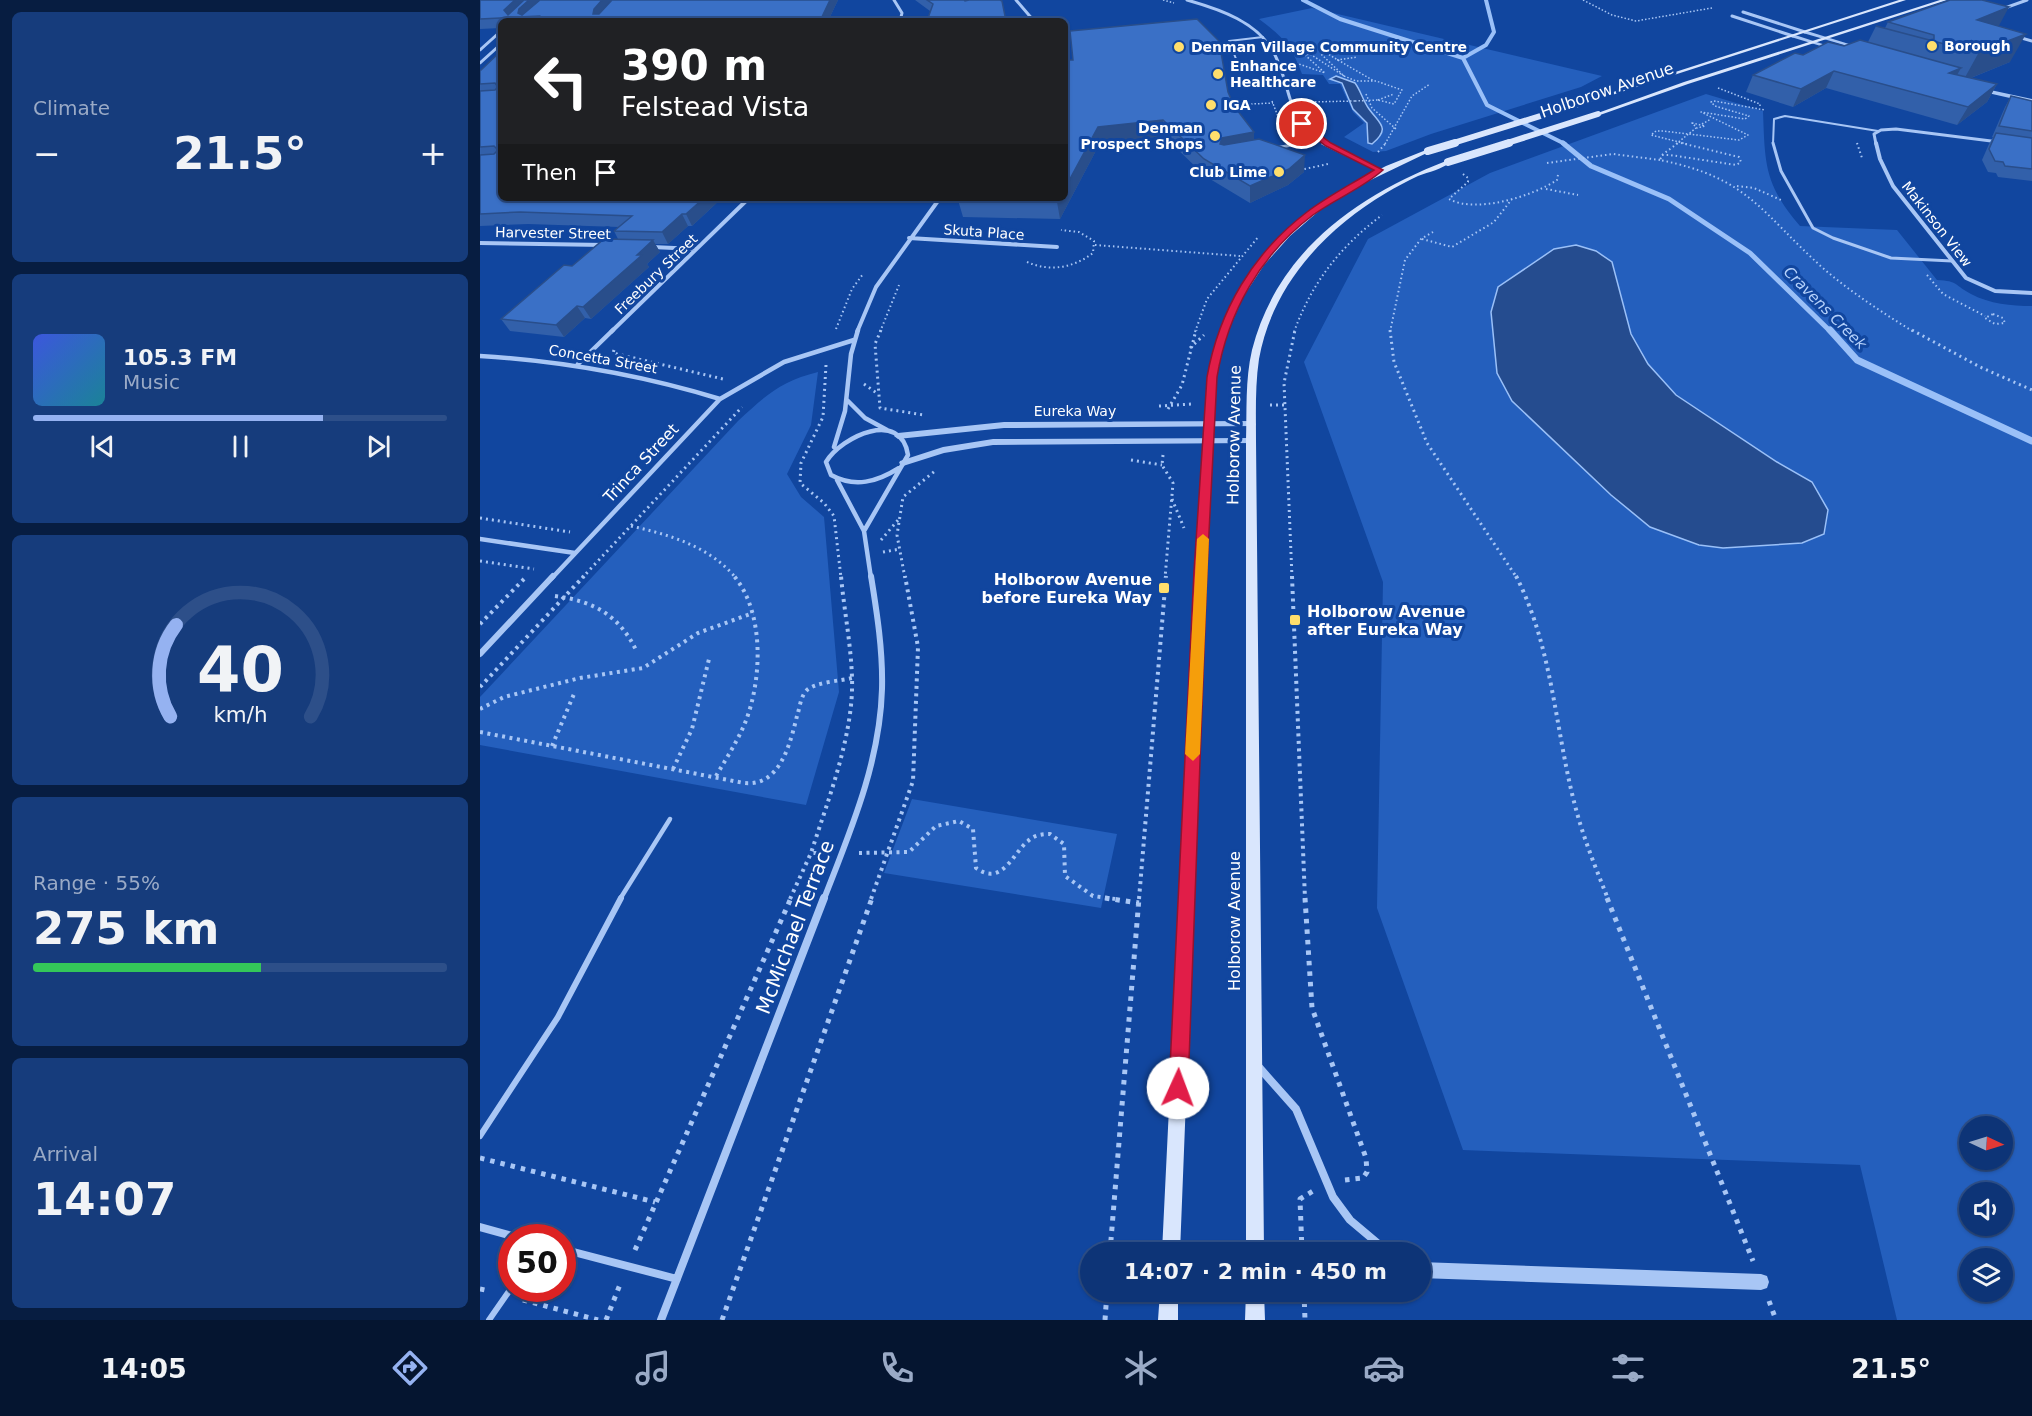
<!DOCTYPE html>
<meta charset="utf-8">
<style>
:root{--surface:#0d3477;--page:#163c7c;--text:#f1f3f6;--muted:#9aaac6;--line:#2d4f89;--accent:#95b2f1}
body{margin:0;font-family:"DejaVu Sans",sans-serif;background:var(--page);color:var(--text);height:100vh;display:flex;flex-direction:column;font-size:22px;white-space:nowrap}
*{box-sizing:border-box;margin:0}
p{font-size:20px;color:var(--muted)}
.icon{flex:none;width:33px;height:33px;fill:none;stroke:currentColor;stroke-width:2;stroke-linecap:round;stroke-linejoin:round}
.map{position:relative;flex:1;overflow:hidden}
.side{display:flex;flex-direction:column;gap:12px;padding:12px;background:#071d41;width:480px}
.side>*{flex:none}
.top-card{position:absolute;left:18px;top:18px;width:570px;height:183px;border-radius:9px;box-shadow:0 2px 4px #0004,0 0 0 2px var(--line);background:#202124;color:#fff;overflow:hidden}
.needle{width:39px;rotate:94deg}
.controls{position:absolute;left:1479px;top:1116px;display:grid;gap:12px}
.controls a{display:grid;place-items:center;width:54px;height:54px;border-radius:50%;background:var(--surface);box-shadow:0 2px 4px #0004,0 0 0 2px var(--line);font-size:30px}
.speed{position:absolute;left:18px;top:1224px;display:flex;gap:12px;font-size:30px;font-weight:700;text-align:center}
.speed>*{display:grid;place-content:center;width:78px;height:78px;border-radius:50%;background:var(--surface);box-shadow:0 2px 4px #0004,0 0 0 2px var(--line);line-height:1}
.speed .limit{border:9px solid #d22;background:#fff;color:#111}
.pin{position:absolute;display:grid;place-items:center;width:51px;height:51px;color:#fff;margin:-26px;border:3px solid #fff;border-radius:50%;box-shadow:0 2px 6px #0007}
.me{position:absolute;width:66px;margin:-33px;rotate:2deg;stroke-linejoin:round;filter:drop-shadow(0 0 4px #0008)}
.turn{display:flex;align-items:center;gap:21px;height:126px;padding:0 24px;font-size:27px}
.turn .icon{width:78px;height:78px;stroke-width:2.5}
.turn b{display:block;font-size:42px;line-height:51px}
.then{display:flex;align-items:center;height:57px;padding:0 24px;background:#0003;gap:12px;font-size:22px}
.big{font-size:45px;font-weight:700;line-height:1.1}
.side .tile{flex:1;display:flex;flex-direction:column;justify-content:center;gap:9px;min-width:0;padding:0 21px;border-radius:9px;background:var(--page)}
.side .dial{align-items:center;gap:0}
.dial svg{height:156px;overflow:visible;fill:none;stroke:var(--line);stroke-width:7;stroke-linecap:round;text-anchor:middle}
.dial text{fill:var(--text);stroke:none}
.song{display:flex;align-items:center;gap:18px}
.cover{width:72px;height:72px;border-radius:9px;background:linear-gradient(135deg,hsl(230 70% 55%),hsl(190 70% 35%))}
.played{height:6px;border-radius:3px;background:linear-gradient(90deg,var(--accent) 70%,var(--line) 70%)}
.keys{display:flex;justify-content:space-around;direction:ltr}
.heat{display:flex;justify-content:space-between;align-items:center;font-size:33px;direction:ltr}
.charge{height:9px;border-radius:4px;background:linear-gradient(90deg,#34c759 55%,var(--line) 0)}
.trip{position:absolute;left:600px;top:1242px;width:351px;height:60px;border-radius:30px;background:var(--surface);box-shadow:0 2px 4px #0004,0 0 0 2px var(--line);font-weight:700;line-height:60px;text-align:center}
.menu{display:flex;height:96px;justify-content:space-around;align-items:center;background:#051530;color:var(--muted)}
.menu .icon{width:42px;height:42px}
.menu .on{color:var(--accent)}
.menu b{font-size:27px;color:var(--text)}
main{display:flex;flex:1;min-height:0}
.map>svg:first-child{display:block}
.green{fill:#245fbd;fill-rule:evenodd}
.water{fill:#254c8f;stroke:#9ac0f8;stroke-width:1.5}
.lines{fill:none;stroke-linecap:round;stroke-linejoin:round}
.stream-far2{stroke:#9ac0f8;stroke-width:4}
.stream-far1{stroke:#9ac0f8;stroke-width:5}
.stream{stroke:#9ac0f8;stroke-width:7}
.path-far4{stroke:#a8c6f5;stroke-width:1.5;stroke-dasharray:1.5 2;stroke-linecap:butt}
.path-far3{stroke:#a8c6f5;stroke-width:2;stroke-dasharray:1.5 3;stroke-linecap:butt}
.path-far2{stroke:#a8c6f5;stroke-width:3;stroke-dasharray:2 4;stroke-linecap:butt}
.path-far1{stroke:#a8c6f5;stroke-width:4;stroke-dasharray:3 4.5;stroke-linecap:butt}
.path{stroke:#a8c6f5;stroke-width:5;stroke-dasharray:4.5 6;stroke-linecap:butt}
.service-far3{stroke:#a8c6f5;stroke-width:2}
.service-far2{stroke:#a8c6f5;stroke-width:3}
.service-far1{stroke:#a8c6f5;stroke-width:4.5}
.service{stroke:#a8c6f5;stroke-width:6}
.minor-far4{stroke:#a8c6f5;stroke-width:3}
.minor-far3{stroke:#a8c6f5;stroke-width:4}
.minor-far2{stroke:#a8c6f5;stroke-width:4.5}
.minor-far1{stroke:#a8c6f5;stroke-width:6}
.minor{stroke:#a8c6f5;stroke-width:8}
.tertiary{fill:#a8c6f5;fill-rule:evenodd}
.secondary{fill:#d9e6fd;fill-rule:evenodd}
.path-bridge{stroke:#a8c6f5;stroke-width:1.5;stroke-dasharray:1.5 2;stroke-linecap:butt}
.secondary-bridge-far1{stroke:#d9e6fd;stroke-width:6}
.secondary-bridge{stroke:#d9e6fd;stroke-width:8}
.wall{fill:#3260aa}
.shaded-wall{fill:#294e8b}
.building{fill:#3a70c6;stroke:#294e8b;stroke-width:1.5}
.route{fill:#e11d48;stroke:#92132f;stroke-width:1.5}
.slow{fill:#f59e0b}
.poi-dot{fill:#ffde6c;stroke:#11469f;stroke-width:2}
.labels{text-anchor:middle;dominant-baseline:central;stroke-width:6;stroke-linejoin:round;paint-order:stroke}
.far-poi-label{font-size:14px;font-weight:bold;fill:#fff;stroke:#11469f;text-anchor:start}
.far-street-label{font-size:14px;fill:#fff;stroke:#11469f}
.far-water-label{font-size:15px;font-style:italic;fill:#b5d1fb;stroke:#11469f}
.street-label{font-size:16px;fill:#fff;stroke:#11469f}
.poi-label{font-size:16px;font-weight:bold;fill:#fff;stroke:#11469f;text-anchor:end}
.near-street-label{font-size:20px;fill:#fff;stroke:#11469f}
</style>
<main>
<section class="side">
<div class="tile"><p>Climate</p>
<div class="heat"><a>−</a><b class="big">21.5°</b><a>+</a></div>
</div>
<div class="tile">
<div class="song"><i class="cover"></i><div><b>105.3 FM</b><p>Music</p></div></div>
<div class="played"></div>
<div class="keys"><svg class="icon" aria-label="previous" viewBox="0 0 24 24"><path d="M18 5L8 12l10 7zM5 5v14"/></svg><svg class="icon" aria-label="pause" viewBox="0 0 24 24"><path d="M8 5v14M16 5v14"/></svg><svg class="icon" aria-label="next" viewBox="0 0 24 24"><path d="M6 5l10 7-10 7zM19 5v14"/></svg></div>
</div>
<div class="tile dial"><svg viewBox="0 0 100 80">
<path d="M14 69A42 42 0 1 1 86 69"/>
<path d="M14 69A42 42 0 0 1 17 22" stroke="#95b2f1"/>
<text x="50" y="56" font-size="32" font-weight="700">40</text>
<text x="50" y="72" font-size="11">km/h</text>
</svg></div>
<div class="tile"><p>Range · 55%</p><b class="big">275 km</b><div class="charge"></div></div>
<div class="tile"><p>Arrival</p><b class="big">14:07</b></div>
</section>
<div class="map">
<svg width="1552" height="1320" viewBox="0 0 1552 1320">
<rect width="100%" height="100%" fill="#11469f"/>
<path class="green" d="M832 8 1122 76 1101 87 951 134 906 151 893 152 864 137 884 123 873 112 860 84H849L843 75 822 74C812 46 803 37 779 19Z
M1226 94 1283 111C1285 164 1284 184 1320 226L1417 230 1457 280C1479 281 1474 285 1491 294 1510 304 1531 306 1552 306V1320H1417L1380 1165 983 1150 897 908 903 582 824 362 888 239 1010 173ZM1490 1126H1522V1160H1490ZM1490 1192H1522V1226H1490ZM1490 1258H1522V1292H1490Z
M338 372 331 425 307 474 321 497 344 517 359 692 326 805 0 745V697L258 421C285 396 301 381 338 372Z
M432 799 637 834 621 908 404 873Z"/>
<path class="water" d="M856 76 875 83C881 91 883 101 889 109 900 124 911 128 892 144L888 143 887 123 873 109 862 83 850 79Z
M1096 245 1116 251 1132 262 1151 334 1168 364 1196 395 1297 462 1332 482 1348 510 1344 534 1322 543 1243 548 1219 545 1170 527 1131 495 1032 401 1017 373 1011 312 1018 287 1074 249Z"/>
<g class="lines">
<path class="stream-far2" d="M823 0 860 19 983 58 1007 105 1085 144
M983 58 1006 45 1014 32 1006 0"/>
<path class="stream-far1" d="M1083 143 1111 166 1189 199 1270 253 1351 332"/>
<path class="stream" d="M1350 330 1377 360 1552 441"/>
<path class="path-far4" d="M683 0 694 3
M1103 0 1132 15 1156 21 1232 8
M808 48 830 54
M857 60 877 57
M816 63 845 73 825 55 830 54 864 76 841 54 846 53 894 81
M864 76 876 81H896L922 90 914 104 898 100
M1238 88 1280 104V107
M886 94 892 108 916 129
M898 100 914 94
M792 101 799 119
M828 102 875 101
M750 105 793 103
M1212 123 1225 126 1217 128Z
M1222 124 1231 119
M905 144 932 96 950 84
M1196 144 1216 128
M1207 144 1171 135 1176 131H1183L1259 140 1268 135 1221 112 1265 119 1269 116 1235 106 1231 102 1234 101 1285 110"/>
<path class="path-far3" d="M1201 143 1259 157 1261 162 1256 165 1190 155H1182L1180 160C1270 178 1281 213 1344 269 1372 293 1403 313 1434 332
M1377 143 1382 158
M898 152 906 143
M1182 155 1198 143
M1067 163 1133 154 1180 160
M820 170 848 164
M983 174 988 178V182L969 199C996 214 1053 196 1077 180L1078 175
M1257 186 1274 188 1301 200
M1066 189 1098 195
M942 239 972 247 1014 222 1032 199
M615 245 760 256
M547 262C570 272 593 268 613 253L614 241 599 232 581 230
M1447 275 1463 294 1505 316
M1513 314 1523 318 1525 323 1515 324 1505 318Z
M356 329 372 289 383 274
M400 332 419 285
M715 332 727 299 779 236
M814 332C832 282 860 247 902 215
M910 332 925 260 941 239 953 232"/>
<path class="path-far2" d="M401 330 395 344 400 408 444 415
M910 330 914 362 947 443 1037 578
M1432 330 1500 367 1552 390
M710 348 724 335
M134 350 133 353 243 379
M346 365 343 417 321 463 320 483 344 503 354 516 361 578
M384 384 398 394
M790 405H805
M679 406 713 404
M688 409 702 385 716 330
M683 455 682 465 693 483 685 578
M651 460 682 465
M692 499 704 528
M0 518 90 532
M151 526C190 535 229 546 256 578
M401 540 419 519
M403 552 420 549
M0 561 54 569
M102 578 262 407
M425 578 417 535 423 497 455 471
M812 578 804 383 815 330"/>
<path class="path-far1" d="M812 576 825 899
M1036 576C1074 650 1075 734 1097 813 1105 842 1117 871 1128 899
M75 596C113 601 139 615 156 650
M0 624 44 579
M0 687 104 576
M0 709 24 697 100 678 163 668 218 633 273 613
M0 732 264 783C300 787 310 744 317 716 320 708 320 697 327 690 336 682 360 681 372 678
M72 746 94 694
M193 769 212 729 229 659
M236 776C246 759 257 742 265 723 282 681 285 613 254 576
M344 853H331C348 800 374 734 372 678 371 644 364 610 361 576
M379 853 429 852 456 826 479 821 493 829 496 868C522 887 533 853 548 841 554 835 562 834 570 834L584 844 585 876 613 896 635 899
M310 899 331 853
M391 899 433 781 438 647 425 576
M659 899 686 576"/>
<path class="path" d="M625 898 659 903
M825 898 832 1008 886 1158 887 1172 883 1178 865 1180
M1127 898 1273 1261
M0 1158 175 1202
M155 1250 311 898
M630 1252 659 898
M822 1252 820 1199 833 1191
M0 1289 10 1291
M824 1292 825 1320
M43 1300 118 1320
M1289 1301 1296 1320
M126 1320 141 1282
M242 1320 392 898
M625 1320 627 1292"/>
<path class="service-far3" d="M783 37 749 41 758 64H799
M815 144 840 139
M1293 144 1294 119 1305 116 1398 131"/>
<path class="service-far2" d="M1293 143 1301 171 1333 228 1353 238 1411 258 1472 261
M796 148 822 143"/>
<path class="service-far1" d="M140 899 190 819"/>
<path class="service" d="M0 1136 78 1017 141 898
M9 1320 32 1287"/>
<path class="minor-far4" d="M414 0 422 13 420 21
M536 0 554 21
M707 0C739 9 779 22 795 55 814 94 803 116 846 144
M1522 9 1547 0
M1263 12 1325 32
M1252 16 1313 36
M1538 37 1552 41
M0 50 21 31
M0 63 21 44
M1396 144 1394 134 1401 130 1416 129 1519 142"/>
<path class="minor-far3" d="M843 143 899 170
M1396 143 1400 159 1413 186 1486 278 1515 291 1552 293
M429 238 577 247
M0 243 125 245
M172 247 216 249
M131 332 269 198
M377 332 396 287 460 198"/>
<path class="minor-far2" d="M0 356C82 361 161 375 240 399
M98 364 133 330
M367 400 385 418 407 430
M354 447 365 411 371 354 378 330
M357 480 384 531 391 578
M384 531 428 455C421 409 362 436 346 462L351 475C375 488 397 482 419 468
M0 539 95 553
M72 578 240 399 304 362 374 340"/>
<path class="minor-far1" d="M0 654 73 576
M344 899C370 832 400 763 402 689 403 651 397 613 391 576"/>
<path class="minor" d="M777 1065 816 1109 853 1197 870 1220 908 1252
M0 1227 39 1238
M82 1249 197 1279
M181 1320 344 898"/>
<path class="tertiary" d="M1323 31H1327L1382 48 1378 49 1323 33Z
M1311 35H1315L1358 49 1354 50 1311 37Z
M1501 88 1552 99V103L1499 91Z
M772 421 776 424 775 426 524 428 418 439 414 436 418 433 524 422Z
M771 438 775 441 774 443 513 445 464 453 423 466 419 463 420 461 463 447 513 439Z
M940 1262 1281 1274 1287 1276 1289 1282 1287 1288 1281 1290 940 1278Z"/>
<path class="secondary" d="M1419 0H1426L1101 105 1096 104Z
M1460 0H1467L1208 84 1120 115 1115 114 1204 82Z
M946 150 951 151 874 188 840 210 810 236 784 265 763 297 747 334 736 377 726 592 700 1252H682L714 592 728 377 739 334 755 297 778 262 804 232 835 207 869 185 906 166Z
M966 161 971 162C962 169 949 172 938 176 927 181 916 187 906 193 844 230 792 286 779 359 775 386 776 414 776 441L784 1252H766V441C767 411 765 380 772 350 797 252 876 196 966 161Z
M680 1292H698V1320H678Z
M766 1292H784L785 1320H765Z"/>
<path class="path-bridge" d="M875 101 898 100"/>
<path class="secondary-bridge-far1" d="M970 144 1099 104
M1024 144 1118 114"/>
<path class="secondary-bridge" d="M948 151 975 143
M968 162 1029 143"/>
</g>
<path class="wall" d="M0 0H358L348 21H21V28L0 29Z
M435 0H520L450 11Z
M1408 22 1518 26 1530 62 1491 78 1517 84 1507 102 1477 125 1346 88 1313 107 1266 92 1273 75 1323 55 1364 46 1388 42 1396 26 1405 28Z
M585 60 754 106 774 132V140L824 172 808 185 770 203 725 176 684 136 620 143 580 219 483 217 478 200Z
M0 71 242 198 212 226H208L188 244H175L180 252 167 264 169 267 111 319 105 318 84 337 30 331 21 319 92 266 138 239 134 231 139 227 48 224 0 226Z
M1531 96 1552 101V181L1518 177 1516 173 1508 172 1502 160 1509 144 1513 137H1512L1525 107Z"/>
<path class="shaded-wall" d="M35 0H64L46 17 29 18 24 10Z
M122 0H136L118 18 113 14 114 9Z
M350 0H358L348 21H340Z
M1529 7 1514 35 1497 20Z
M1546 34 1530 62 1483 81 1499 52Z
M1481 68 1471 86 1469 73Z
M1354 71 1346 88 1313 107 1321 89Z
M1517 84 1507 102 1477 125 1488 107Z
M683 120 684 136 620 143 580 219 577 202 579 198H585V188L618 127Z
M774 132V148L743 154 740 144 742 138Z
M825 155 824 172 808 185 770 203V186Z
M224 198H242L212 226 206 214Z
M202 214 208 226 188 244 182 232Z
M173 240 180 252 167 264 169 267 111 319 103 307Z
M97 306 105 318 84 337 76 325Z"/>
<path class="building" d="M0 0H35L24 10 28 15 44 0H49L39 9 38 13 42 15 60 0H122L114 9 113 14H119L132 0H350L340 21H54L59 16 0 19Z
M447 0H484L485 1 489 0H520L522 1 526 21H447L453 4Z
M1470 0H1502L1529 7 1497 20 1546 34 1499 52 1476 47 1396 26 1449 40 1454 39V35L1408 22Z
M717 19 739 41 748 92 754 106 774 132 742 138 740 144 744 145 779 139 825 155 809 169 770 186 724 159 683 120 618 127 585 188V60H593L590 31Z
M1380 40 1481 68 1469 73 1517 84 1488 107 1354 71 1321 89 1273 75 1315 53 1323 55 1348 42 1364 46Z
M21 51V198H224L206 214H202L182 232 134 231 152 216 40 212 0 214V155L14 154 18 150 14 146 0 147V91L15 90 18 87 15 83 0 84V71Z
M1531 96 1552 101V131L1519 126Z
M1516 133 1552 138V169L1525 166 1523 162 1515 161 1509 149Z
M480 198H579L577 202 478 200Z
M124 239 173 240 157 255H162L103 307 97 306 76 325 21 319 84 265 92 266Z"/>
<path class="route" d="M819 123H824L851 143 903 170C883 188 855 199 833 215 780 255 748 312 737 377L727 571 708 1088 705 1094 698 1097 692 1094 689 1088 714 571 727 377C739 310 773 253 827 212 848 196 872 184 894 170L846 146 819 126Z"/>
<path class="slow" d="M723 534 729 539 720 754 713 761 705 754 717 539Z"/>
<g class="poi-dot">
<circle cx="1452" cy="46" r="6"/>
<circle cx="699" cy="47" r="6"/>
<circle cx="738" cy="74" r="6"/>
<circle cx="731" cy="105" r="6"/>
<circle cx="735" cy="136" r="6"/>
<circle cx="799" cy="172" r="6"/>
<rect x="678" y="582" width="12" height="12" rx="3"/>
<rect x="809" y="614" width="12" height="12" rx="3"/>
</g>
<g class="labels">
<g class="far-poi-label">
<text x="1464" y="46">Borough</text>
<text x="711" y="47">Denman Village Community Centre</text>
<text x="750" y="66">Enhance<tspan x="750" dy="16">Healthcare</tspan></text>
<text x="743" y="105">IGA</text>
<text x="723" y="128" text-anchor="end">Denman<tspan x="723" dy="16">Prospect Shops</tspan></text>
<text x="787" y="172" text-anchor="end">Club Lime</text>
</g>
<g class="far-street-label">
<text transform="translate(1457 224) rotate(52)">Makinson View</text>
<text transform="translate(504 232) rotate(4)">Skuta Place</text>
<text transform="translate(73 233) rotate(1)">Harvester Street</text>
<text transform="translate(176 274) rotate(-44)">Freebury Street</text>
<text transform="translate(123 359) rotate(10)">Concetta Street</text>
<text x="595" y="411">Eureka Way</text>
</g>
<g class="far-water-label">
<text transform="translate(1345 308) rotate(45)">Cravens Creek</text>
</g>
<g class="street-label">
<text transform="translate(1127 90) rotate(-19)">Holborow Avenue</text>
<text transform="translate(754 435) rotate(-89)">Holborow Avenue</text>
<text transform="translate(161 463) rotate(-47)">Trinca Street</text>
<text transform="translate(754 921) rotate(-90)">Holborow Avenue</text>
</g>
<g class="poi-label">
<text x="672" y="579">Holborow Avenue<tspan x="672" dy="18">before Eureka Way</tspan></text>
<text x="827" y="611" text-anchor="start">Holborow Avenue<tspan x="827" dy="18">after Eureka Way</tspan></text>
</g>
<g class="near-street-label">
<text transform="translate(315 927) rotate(-69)">McMichael Terrace</text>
</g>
</g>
</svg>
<div class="controls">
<a><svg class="needle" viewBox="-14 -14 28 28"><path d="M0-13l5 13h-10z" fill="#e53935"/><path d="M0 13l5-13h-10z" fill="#9aaac6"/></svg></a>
<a><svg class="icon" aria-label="sound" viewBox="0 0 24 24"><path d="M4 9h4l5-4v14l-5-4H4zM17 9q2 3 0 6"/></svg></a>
<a><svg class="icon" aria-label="layers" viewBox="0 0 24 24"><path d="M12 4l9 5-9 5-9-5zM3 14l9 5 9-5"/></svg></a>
</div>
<div class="speed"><div class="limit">50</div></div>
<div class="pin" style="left:822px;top:124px;background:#d93025"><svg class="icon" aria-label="arrive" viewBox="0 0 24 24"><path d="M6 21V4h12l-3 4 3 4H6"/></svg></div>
<svg class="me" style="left:698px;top:1088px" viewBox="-20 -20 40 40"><circle r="19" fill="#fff"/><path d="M0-13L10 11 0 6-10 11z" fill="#e11d48"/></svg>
<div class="trip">14:07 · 2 min · 450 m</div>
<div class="top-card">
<div class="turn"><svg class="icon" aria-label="left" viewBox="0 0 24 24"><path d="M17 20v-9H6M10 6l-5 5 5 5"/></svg><div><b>390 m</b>Felstead Vista</div></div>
<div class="then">Then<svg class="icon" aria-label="arrive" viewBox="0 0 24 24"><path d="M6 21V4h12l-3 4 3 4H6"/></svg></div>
</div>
</div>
</main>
<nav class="menu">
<b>14:05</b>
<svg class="icon on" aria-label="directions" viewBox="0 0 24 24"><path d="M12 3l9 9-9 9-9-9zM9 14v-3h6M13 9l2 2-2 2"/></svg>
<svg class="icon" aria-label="music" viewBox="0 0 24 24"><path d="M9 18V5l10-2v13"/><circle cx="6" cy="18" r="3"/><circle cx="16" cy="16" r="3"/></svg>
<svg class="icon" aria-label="phone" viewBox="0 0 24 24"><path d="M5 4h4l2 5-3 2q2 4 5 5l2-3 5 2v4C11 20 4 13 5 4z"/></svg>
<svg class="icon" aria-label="climate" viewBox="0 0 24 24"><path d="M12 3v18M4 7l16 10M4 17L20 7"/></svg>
<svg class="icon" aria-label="car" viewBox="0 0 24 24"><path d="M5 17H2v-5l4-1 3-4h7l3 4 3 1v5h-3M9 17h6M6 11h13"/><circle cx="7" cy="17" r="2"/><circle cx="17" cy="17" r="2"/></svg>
<svg class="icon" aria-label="filters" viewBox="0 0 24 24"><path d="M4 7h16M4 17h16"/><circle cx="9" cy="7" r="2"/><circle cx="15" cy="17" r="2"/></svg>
<b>21.5°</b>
</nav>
